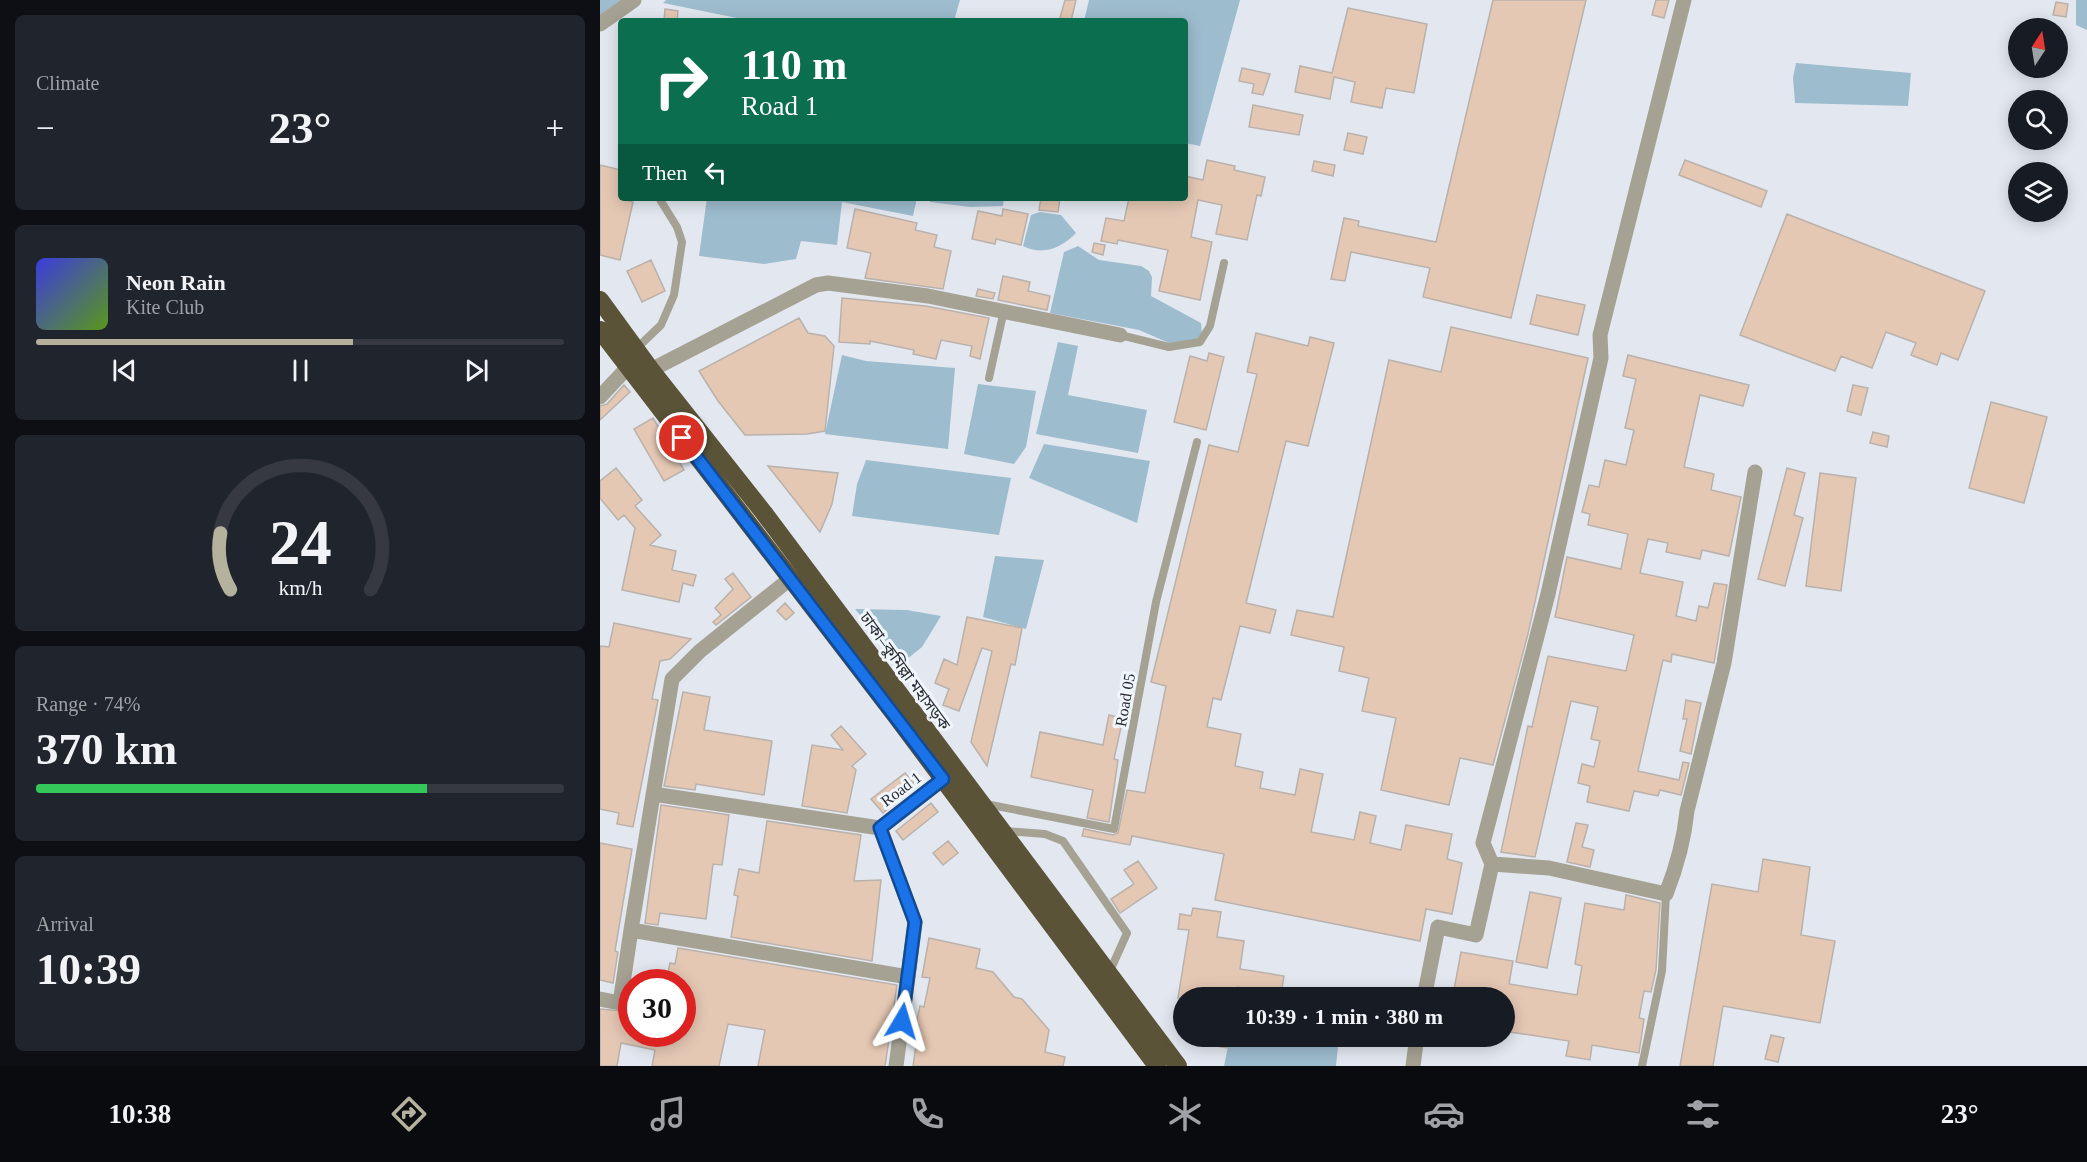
<!DOCTYPE html>
<meta charset="utf-8">
<style>
:root{--surface:#171b24;--page:#20242c;--text:#f1f3f6;--muted:#9ea1a6;--line:#363941;--accent:#b4b19c}
body{margin:0;font-family:"Times New Roman","Noto Sans Bengali",serif;background:var(--page);color:var(--text);height:100vh;display:flex;flex-direction:column;font-size:22px;white-space:nowrap}
*{box-sizing:border-box;margin:0}
p{font-size:20px;color:var(--muted)}
.icon{flex:none;width:33px;height:33px;fill:none;stroke:currentColor;stroke-width:2;stroke-linecap:round;stroke-linejoin:round}
.map{position:relative;flex:1;overflow:hidden}
.panel{display:flex;flex-direction:column;gap:15px;padding:15px;background:#0d0f14;width:600px}
.panel>*{flex:none}
.guide{position:absolute;left:18px;top:18px;width:570px;height:183px;border-radius:6px;box-shadow:0 3px 15px #0003;background:#0b6e4f;color:#fff;overflow:hidden}
.needle{width:39px;rotate:12deg}
.fabs{position:absolute;left:1408px;top:18px;display:grid;gap:12px}
.fabs a{display:grid;place-items:center;width:60px;height:60px;border-radius:50%;background:var(--surface);box-shadow:0 3px 15px #0003;font-size:30px}
.speed{position:absolute;left:18px;top:969px;display:flex;gap:12px;font-size:30px;font-weight:700;text-align:center}
.speed>*{display:grid;place-content:center;width:78px;height:78px;border-radius:50%;background:var(--surface);box-shadow:0 3px 15px #0003;line-height:1}
.speed .limit{border:9px solid #d22;background:#fff;color:#111}
.pin{position:absolute;display:grid;place-items:center;width:51px;height:51px;color:#fff;margin:-26px;border:3px solid #fff;border-radius:50%;box-shadow:0 2px 6px #0007}
.me{position:absolute;width:66px;margin:-33px;rotate:7deg;stroke-linejoin:round;filter:drop-shadow(0 0 4px #0008)}
.turn{display:flex;align-items:center;gap:21px;height:126px;padding:0 24px;font-size:27px}
.turn .icon{width:78px;height:78px;stroke-width:2.5}
.turn b{display:block;font-size:42px;line-height:51px}
.then{display:flex;align-items:center;height:57px;padding:0 24px;background:#0003;gap:12px;font-size:22px}
.big{font-size:45px;font-weight:700;line-height:1.1}
.panel .widget{flex:1;display:flex;flex-direction:column;justify-content:center;gap:9px;min-width:0;padding:0 21px;border-radius:9px;background:var(--page)}
.panel .dial{align-items:center;gap:0}
.dial svg{height:156px;overflow:visible;fill:none;stroke:var(--line);stroke-width:7;stroke-linecap:round;text-anchor:middle}
.dial text{fill:var(--text);stroke:none}
.song{display:flex;align-items:center;gap:18px}
.cover{width:72px;height:72px;border-radius:9px;background:linear-gradient(135deg,hsl(240 70% 55%),hsl(90 70% 35%))}
.played{height:6px;border-radius:3px;background:linear-gradient(90deg,var(--accent) 60%,var(--line) 60%)}
.keys{display:flex;justify-content:space-around;direction:ltr}
.heat{display:flex;justify-content:space-between;align-items:center;font-size:33px;direction:ltr}
.charge{height:9px;border-radius:4px;background:linear-gradient(90deg,#34c759 74%,var(--line) 0)}
.trip{position:absolute;left:573px;top:987px;width:342px;height:60px;border-radius:30px;background:var(--surface);box-shadow:0 3px 15px #0003;font-weight:700;line-height:60px;text-align:center}
.menu{display:flex;height:96px;justify-content:space-around;align-items:center;background:#090b0e;color:var(--muted)}
.menu .icon{width:42px;height:42px}
.menu .active{color:var(--accent)}
.menu b{font-size:27px;color:var(--text)}
main{display:flex;flex:1;min-height:0}
.map>svg:first-child{display:block}
.water{fill:#9dbcce}
.building{fill:#e5c8b4;stroke:#b9b1ab;stroke-width:1.5}
.lines{fill:none;stroke-linecap:round;stroke-linejoin:round}
.lane{stroke:#a5a294;stroke-width:8}
.street{stroke:#a5a294;stroke-width:15}
.highway{stroke:#5b5338;stroke-width:18}
.route-casing{stroke:#114b97;stroke-width:15}
.route{stroke:#1a73e8;stroke-width:10}
.labels{text-anchor:middle;dominant-baseline:central;stroke-width:6;stroke-linejoin:round;paint-order:stroke}
.street-label{font-size:16px;fill:#2a2c2f;stroke:#f0f6fe}
</style>
<main>
<section class="panel">
<div class="widget"><p>Climate</p>
<div class="heat"><a>−</a><b class="big">23°</b><a>+</a></div>
</div>
<div class="widget">
<div class="song"><i class="cover"></i><div><b>Neon Rain</b><p>Kite Club</p></div></div>
<div class="played"></div>
<div class="keys"><svg class="icon" aria-label="previous" viewBox="0 0 24 24"><path d="M18 5L8 12l10 7zM5 5v14"/></svg><svg class="icon" aria-label="pause" viewBox="0 0 24 24"><path d="M8 5v14M16 5v14"/></svg><svg class="icon" aria-label="next" viewBox="0 0 24 24"><path d="M6 5l10 7-10 7zM19 5v14"/></svg></div>
</div>
<div class="widget dial"><svg viewBox="0 0 100 80">
<path d="M14 69A42 42 0 1 1 86 69"/>
<path d="M14 69A42 42 0 0 1 9 40" stroke="#b4b19c"/>
<text x="50" y="56" font-size="32" font-weight="700">24</text>
<text x="50" y="72" font-size="11">km/h</text>
</svg></div>
<div class="widget"><p>Range · 74%</p><b class="big">370 km</b><div class="charge"></div></div>
<div class="widget"><p>Arrival</p><b class="big">10:39</b></div>
</section>
<div class="map">
<svg width="1487" height="1066" viewBox="0 0 1487 1066">
<rect width="100%" height="100%" fill="#e3e8f0"/>
<path class="water" d="M0 0H26L0 17Z
M66 0H360L354 21H138L137 18 63 3Z
M489 0H640L600 146 585 143V21H484Z
M1476 0H1487V30L1476 25Z
M1196 63 1311 73 1308 106 1195 103 1193 78Z
M107 198H317L313 216 242 202 237 245 201 241 196 259 164 264 99 256Z
M330 198H404L403 206 370 207 330 202Z
M440 212 461 215 476 233C462 248 442 256 423 246L431 215Z
M478 246 499 260 541 266 549 271 552 277 551 296 601 323 602 334 592 344 569 343 539 330 450 313 464 252Z
M458 342 478 346 468 395 547 410 538 453 436 434Z
M242 355 266 361 355 368 348 449 225 434Z
M378 384 436 391 426 447 414 464 364 454Z
M444 444 550 461 537 523 429 478Z
M266 460 411 478 399 535 252 516 257 484Z
M395 556 444 560 426 629 383 617Z
M255 609 307 610 341 616 322 647 301 664Z
M630 1037H739L736 1066H624Z"/>
<path class="building" d="M465 0H476L471 21 460 18Z
M893 0H986L911 318 823 297 830 268 751 252 745 281 731 279 744 218 759 221 758 226 836 242Z
M1056 0H1069L1064 18 1052 15Z
M1456 2 1468 4 1466 17 1453 15Z
M748 8 827 24 814 93 786 88 782 108 751 102 755 82 734 77 730 99 695 92 700 66 732 73Z
M65 9 78 11 77 21H64Z
M642 68 670 74 663 95 652 93 654 84 639 81Z
M653 105 703 115 699 135 649 127Z
M748 133 767 137 763 154 744 150Z
M607 160 635 166 634 170 665 177 661 196 657 195 647 240 616 234 622 205 598 200 591 237 612 242 600 300 559 291 568 250 518 240 517 244 501 241 506 218 524 221 529 198H585V176L603 180Z
M1085 160 1167 191 1161 207 1079 175Z
M714 161 735 165 733 176 712 171Z
M0 165 21 170V199L33 202 20 260 0 255Z
M441 198H460L458 212 439 210Z
M255 209 317 223 315 230 337 235 334 247 351 251 343 289 265 278 271 253 247 248Z
M403 209 428 214 421 245 396 239 395 244 372 239 378 211 402 216Z
M1187 214 1385 291 1358 360 1341 353 1337 365 1311 355 1316 343 1286 332 1272 368 1241 356 1235 371 1140 335Z
M494 243 505 245 503 255 492 252Z
M51 260 65 291 42 302 27 271Z
M403 276 430 282 428 291 450 296 447 310 398 300Z
M378 289 395 293 393 299 376 296Z
M937 295 985 305 978 335 930 324Z
M242 298 326 306 389 318 380 359 370 356 372 346 341 340 336 359 313 354 314 350 270 341V344L239 342Z
M199 318 208 333 225 336 234 346 225 431 207 434 145 435 118 401 99 371Z
M851 327 988 358 928 634 893 765 860 758 849 805 781 790 796 718 762 711 769 678 739 671 744 647 691 635 697 610 733 617 789 360 841 372Z
M656 333 708 346 710 337 734 343 708 446 686 441 646 603 676 610 670 633 640 626 621 700 613 698 607 727 641 734 635 766 663 772 660 788 695 795 700 769 723 774 711 832 754 840 760 812 776 816 770 843 801 850 806 825 852 834 847 859 862 863 852 914 826 909 820 941 615 900 624 854 532 836 530 845 482 836 484 829 513 835 518 833 527 790 545 793 566 686 551 682 609 445 638 452 657 374 647 372Z
M609 353 624 357 606 430 574 422 590 356 607 361Z
M1028 355 1149 385 1143 406 1100 395 1084 467 1114 474 1111 490 1141 497 1129 556 1102 550 1100 559 1066 552 1068 543 1048 539 1040 573 1083 582 1076 616 1096 621 1099 606 1108 608 1114 583 1127 585 1114 663 1072 654 1071 662 1063 660 1038 771 1079 780 1083 762 1089 763 1081 795 1060 790 1058 796 1034 791 1029 811 987 802 990 786 978 783 982 764 994 767 1000 741 991 739 998 707 971 701 935 857 901 852 928 726 932 727 948 656 1026 671 1034 635 955 617 967 557 1021 569 1028 534 988 525 990 514 982 512 989 485 999 487 1005 460 1026 465 1034 430 1025 428 1036 379 1023 376Z
M24 385 30 392 0 420V406L7 404Z
M1253 385 1268 388 1261 415 1247 411Z
M1391 402 1447 417 1424 503 1369 488Z
M53 418 84 470 64 481 34 429Z
M1273 432 1289 436 1287 447 1270 443Z
M168 466 238 473 232 504 220 532Z
M16 468 42 500 35 506 61 535 50 545 76 551 72 570 96 575 93 586 83 583 79 602 22 590 35 528 24 515 18 520 0 498V481Z
M1187 468 1205 473 1194 515 1203 518 1185 586 1158 579Z
M1220 473 1256 478 1241 591 1206 586Z
M133 573 151 597 116 625 113 622 121 615 115 608 133 589 125 579Z
M185 603 194 613 186 620 177 611Z
M367 617 422 628 415 665 411 664 387 766 371 742 392 651 382 648 359 711 343 705 349 689 335 683 344 659 357 665Z
M14 623 91 639 70 659 60 661 52 699 58 700 33 827 17 824 19 813 0 809V646L9 647Z
M83 692 110 697 104 730 172 741 164 795 96 784 95 790 64 786Z
M1086 700 1101 703 1091 754 1080 751 1087 719H1083Z
M509 715 523 718 514 759 518 760 509 822 487 818 493 790 431 777 440 732 503 745Z
M241 726 266 754 252 766 256 770 247 813 202 806 212 745 243 750 231 735Z
M305 773 315 785 283 813 271 799Z
M331 803 338 812 303 840 296 831Z
M61 805 129 815 122 865 113 864 106 919 60 913 58 925 45 923Z
M167 821 261 835 254 881 281 880 272 961 131 937 138 896 134 895 139 869 159 873Z
M976 823 988 825 982 847 994 850 990 867 967 862Z
M348 841 358 853 343 865 333 853Z
M0 843 32 849 15 951 18 952 13 983 0 980Z
M1163 859 1210 867 1201 935 1235 941 1220 1023 1123 1006 1113 1066H1080L1112 884 1158 892Z
M538 861 557 888 520 913 511 899 534 884 524 870Z
M930 892 961 898 947 968 916 962Z
M1026 895 1060 903 1056 970 1051 992 1044 991 1039 1018 1044 1019 1039 1053 992 1045 990 1060 966 1056 969 1041 904 1031V998L853 995 861 952 913 961 909 984 977 995 982 966 975 964 985 903 1024 910Z
M593 908 621 912 617 937 644 941 640 969 684 976 681 994 637 987 635 998H578L589 930 578 929 580 914 591 916Z
M329 938 380 949 376 968 393 972 414 997 422 999 449 1030 445 1052 465 1057 463 1066H313L319 1025 316 1024 320 1006 324 1007 330 978 322 977Z
M78 948 297 985 285 1066H158L165 1030 128 1024 119 1066H52L55 1050 21 1043 17 1066H0V1009L32 1012V1034H86L91 1006 82 1005V982H66L70 963 75 964Z
M1171 1035 1184 1038 1178 1062 1165 1059Z
M594 1036H629L627 1048 594 1042Z"/>
<g class="lines">
<path class="lane" d="M520 335 569 347 600 342 610 326 624 263
M36 349 61 325 74 295 82 242 77 227 59 198
M389 378 404 310
M386 804 514 829 556 602 597 442
M406 831 445 834 463 841 527 933 510 971
M1042 1066 1062 971 1066 894"/>
<path class="street" d="M0 24 34 0
M51 370 216 285 228 283 328 296 520 335
M0 397 28 367
M53 794 280 828 315 922 308 977 31 930 72 679 100 651 191 578
M280 828 343 779
M892 864 949 868 1066 894C1077 866 1084 841 1087 811L1124 663 1155 472
M824 998 838 927 876 935 892 864 883 843 948 594 1001 358 1000 335 1084 0
M0 999 20 1003 31 930
M296 1066 308 977
M813 1066 817 1036"/>
<path class="highway" d="M0 300 51 370 164 513 578 1066
M0 330 296 716 557 1066"/>
</g>
<g class="lines">
<g class="route-casing">
<path id="route" d="M82 438 343 779 280 828 315 922 302 1021"/>
</g>
<use href="#route" class="route"/>
</g>
<g class="labels">
<g class="street-label">
<text transform="translate(305 671) rotate(54)">ঢাকা–কুমিল্লা মহাসড়ক</text>
<text transform="translate(525 700) rotate(-80)">Road 05</text>
<text transform="translate(301 789) rotate(-37)">Road 1</text>
</g>
</g>
</svg>
<div class="fabs">
<a><svg class="needle" viewBox="-14 -14 28 28"><path d="M0-13l5 13h-10z" fill="#e53935"/><path d="M0 13l5-13h-10z" fill="#9ea1a6"/></svg></a>
<a><svg class="icon" aria-label="search" viewBox="0 0 24 24"><circle cx="10" cy="10" r="6"/><path d="M15 15l6 6"/></svg></a>
<a><svg class="icon" aria-label="layers" viewBox="0 0 24 24"><path d="M12 4l9 5-9 5-9-5zM3 14l9 5 9-5"/></svg></a>
</div>
<div class="speed"><div class="limit">30</div></div>
<div class="pin" style="left:82px;top:438px;background:#d93025"><svg class="icon" aria-label="arrive" viewBox="0 0 24 24"><path d="M6 21V4h12l-3 4 3 4H6"/></svg></div>
<svg class="me" style="left:302px;top:1021px" viewBox="-20 -20 40 40"><path d="M0-17L14 15 0 8-14 15z" fill="#1a73e8" stroke="#fff" stroke-width="4"/></svg>
<div class="trip">10:39 · 1 min · 380 m</div>
<div class="guide">
<div class="turn"><svg class="icon" aria-label="right" viewBox="0 0 24 24"><path d="M7 20v-9h11M14 6l5 5-5 5"/></svg><div><b>110 m</b>Road 1</div></div>
<div class="then">Then<svg class="icon" aria-label="left" viewBox="0 0 24 24"><path d="M17 20v-9H6M10 6l-5 5 5 5"/></svg></div>
</div>
</div>
</main>
<nav class="menu">
<b>10:38</b>
<svg class="icon active" aria-label="directions" viewBox="0 0 24 24"><path d="M12 3l9 9-9 9-9-9zM9 14v-3h6M13 9l2 2-2 2"/></svg>
<svg class="icon" aria-label="music" viewBox="0 0 24 24"><path d="M9 18V5l10-2v13"/><circle cx="6" cy="18" r="3"/><circle cx="16" cy="16" r="3"/></svg>
<svg class="icon" aria-label="phone" viewBox="0 0 24 24"><path d="M5 4h4l2 5-3 2q2 4 5 5l2-3 5 2v4C11 20 4 13 5 4z"/></svg>
<svg class="icon" aria-label="climate" viewBox="0 0 24 24"><path d="M12 3v18M4 7l16 10M4 17L20 7"/></svg>
<svg class="icon" aria-label="car" viewBox="0 0 24 24"><path d="M5 17H2v-5l4-1 3-4h7l3 4 3 1v5h-3M9 17h6M6 11h13"/><circle cx="7" cy="17" r="2"/><circle cx="17" cy="17" r="2"/></svg>
<svg class="icon" aria-label="filters" viewBox="0 0 24 24"><path d="M4 7h16M4 17h16"/><circle cx="9" cy="7" r="2"/><circle cx="15" cy="17" r="2"/></svg>
<b>23°</b>
</nav>
